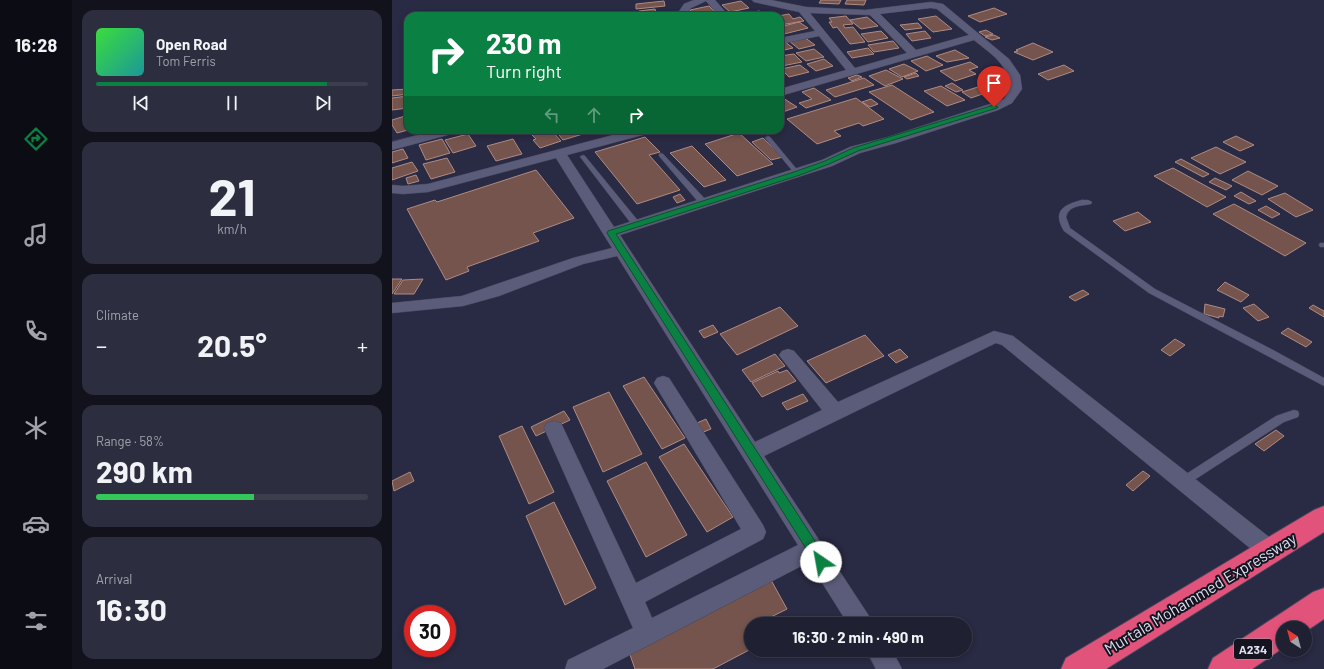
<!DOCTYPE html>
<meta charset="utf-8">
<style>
:root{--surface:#1f2032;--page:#2c2d3e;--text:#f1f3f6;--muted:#a1a3ac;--line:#3c3e4d;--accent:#0b8043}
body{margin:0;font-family:Barlow,sans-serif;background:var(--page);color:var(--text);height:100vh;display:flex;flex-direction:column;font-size:15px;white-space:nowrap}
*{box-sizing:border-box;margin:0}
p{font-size:13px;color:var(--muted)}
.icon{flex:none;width:22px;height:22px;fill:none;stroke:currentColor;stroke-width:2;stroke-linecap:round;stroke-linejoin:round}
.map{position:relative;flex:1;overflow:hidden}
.drawer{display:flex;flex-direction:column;gap:10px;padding:10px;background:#11121c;width:320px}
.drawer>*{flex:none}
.top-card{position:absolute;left:12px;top:12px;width:380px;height:122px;border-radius:12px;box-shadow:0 2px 6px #0003,0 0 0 1px var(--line);background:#0b8043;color:#fff;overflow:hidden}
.needle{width:26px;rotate:324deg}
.buttons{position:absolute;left:884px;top:621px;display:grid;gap:8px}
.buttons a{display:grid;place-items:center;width:36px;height:36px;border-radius:50%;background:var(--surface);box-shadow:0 2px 6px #0003,0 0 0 1px var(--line);font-size:20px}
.speed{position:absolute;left:12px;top:605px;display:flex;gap:8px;font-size:20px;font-weight:700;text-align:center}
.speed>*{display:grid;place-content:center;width:52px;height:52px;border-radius:50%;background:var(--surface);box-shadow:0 2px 6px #0003,0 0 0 1px var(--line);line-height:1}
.speed .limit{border:6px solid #d22;background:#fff;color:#111}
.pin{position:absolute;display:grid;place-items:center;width:34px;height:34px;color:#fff;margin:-41px -17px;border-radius:50% 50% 50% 0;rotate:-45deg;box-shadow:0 0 4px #0007}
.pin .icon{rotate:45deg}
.me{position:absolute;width:44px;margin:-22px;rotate:327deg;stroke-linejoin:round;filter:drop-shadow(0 0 3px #0008)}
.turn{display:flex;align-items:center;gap:14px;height:84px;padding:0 16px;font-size:18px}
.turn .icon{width:52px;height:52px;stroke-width:2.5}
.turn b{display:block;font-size:28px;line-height:34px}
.lanes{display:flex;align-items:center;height:38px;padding:0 16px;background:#0003;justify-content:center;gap:20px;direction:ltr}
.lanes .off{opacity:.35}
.big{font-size:30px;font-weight:700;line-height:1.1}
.drawer .card{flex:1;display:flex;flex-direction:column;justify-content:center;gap:6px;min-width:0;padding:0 14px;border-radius:12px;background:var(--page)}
.drawer .dial{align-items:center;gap:0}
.dial b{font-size:52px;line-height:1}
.song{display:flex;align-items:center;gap:12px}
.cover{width:48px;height:48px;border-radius:6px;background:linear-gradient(135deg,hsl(120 70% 55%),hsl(180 70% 35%))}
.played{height:4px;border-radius:2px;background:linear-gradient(90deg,var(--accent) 85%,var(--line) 85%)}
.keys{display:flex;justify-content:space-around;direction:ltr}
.heat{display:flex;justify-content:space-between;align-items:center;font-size:22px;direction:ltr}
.charge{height:6px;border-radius:3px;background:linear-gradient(90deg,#34c759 58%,var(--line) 0)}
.trip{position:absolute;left:352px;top:617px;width:228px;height:40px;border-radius:20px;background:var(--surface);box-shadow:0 2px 6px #0003,0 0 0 1px var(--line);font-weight:700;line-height:40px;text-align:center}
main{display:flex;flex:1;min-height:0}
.dock{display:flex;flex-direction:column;width:72px;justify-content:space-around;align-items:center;background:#0c0d14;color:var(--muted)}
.dock .icon{width:28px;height:28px}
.dock .selected{color:var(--accent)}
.dock b{font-size:18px;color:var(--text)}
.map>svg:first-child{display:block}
.building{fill:#75544d;stroke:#af8b83}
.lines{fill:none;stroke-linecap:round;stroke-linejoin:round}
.lane-casing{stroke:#47475d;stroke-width:1}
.street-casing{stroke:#47475d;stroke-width:1}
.highway-casing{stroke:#47475d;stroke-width:2}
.lane{fill:#5b5c79;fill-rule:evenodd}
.street{fill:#5b5c79;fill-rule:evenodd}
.highway{fill:#e1537b;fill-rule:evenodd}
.route{fill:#0b8043;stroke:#07532c}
.labels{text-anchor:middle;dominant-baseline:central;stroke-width:4;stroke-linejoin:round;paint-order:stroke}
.shield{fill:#13141f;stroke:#a1a2b1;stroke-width:1}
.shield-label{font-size:12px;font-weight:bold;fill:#dedff0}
.near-street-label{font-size:16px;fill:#dedff0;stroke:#13141f}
</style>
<main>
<nav class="dock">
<b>16:28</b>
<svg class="icon selected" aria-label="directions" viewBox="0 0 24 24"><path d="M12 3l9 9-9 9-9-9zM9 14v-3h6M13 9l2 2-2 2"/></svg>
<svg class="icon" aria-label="music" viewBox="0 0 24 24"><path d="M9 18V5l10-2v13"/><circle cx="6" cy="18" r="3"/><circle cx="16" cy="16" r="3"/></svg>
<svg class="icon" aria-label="phone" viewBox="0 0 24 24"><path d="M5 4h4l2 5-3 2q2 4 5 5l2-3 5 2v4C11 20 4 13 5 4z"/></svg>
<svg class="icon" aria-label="climate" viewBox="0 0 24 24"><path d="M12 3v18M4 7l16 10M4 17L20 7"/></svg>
<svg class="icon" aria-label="car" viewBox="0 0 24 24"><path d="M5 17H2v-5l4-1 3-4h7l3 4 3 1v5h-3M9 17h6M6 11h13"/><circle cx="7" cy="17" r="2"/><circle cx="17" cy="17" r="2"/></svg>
<svg class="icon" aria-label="filters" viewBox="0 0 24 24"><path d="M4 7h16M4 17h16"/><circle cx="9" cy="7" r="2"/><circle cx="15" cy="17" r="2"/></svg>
</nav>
<section class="drawer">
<div class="card">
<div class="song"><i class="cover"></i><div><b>Open Road</b><p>Tom Ferris</p></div></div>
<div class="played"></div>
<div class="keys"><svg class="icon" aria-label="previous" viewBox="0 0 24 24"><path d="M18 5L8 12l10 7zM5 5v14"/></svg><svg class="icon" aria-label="pause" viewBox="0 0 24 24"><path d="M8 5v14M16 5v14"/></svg><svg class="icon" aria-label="next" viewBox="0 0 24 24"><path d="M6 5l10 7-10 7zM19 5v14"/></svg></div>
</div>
<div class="card dial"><b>21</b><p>km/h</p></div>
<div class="card"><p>Climate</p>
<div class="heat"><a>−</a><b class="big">20.5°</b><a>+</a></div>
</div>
<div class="card"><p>Range · 58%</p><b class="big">290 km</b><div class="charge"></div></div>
<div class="card"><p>Arrival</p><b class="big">16:30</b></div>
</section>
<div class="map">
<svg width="932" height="669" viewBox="0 0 932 669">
<rect width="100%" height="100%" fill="#292a43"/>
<path class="building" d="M429 0H449L447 4 427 3Z
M455 0H474L472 5 453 4Z
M272 1 273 6 244 9V4Z
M349 1 357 8 338 12 330 5Z
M317 6 323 12 304 16 298 10Z
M602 8 615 14 588 22 576 16Z
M263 9 265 16H248L247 11Z
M367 11 374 15 345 16Z
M222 12 223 16H207V14Z
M397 14 401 19 408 17 412 21 388 25V16H386Z
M454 16 461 24 451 25 453 28 461 27 473 42 458 44 445 27 441 28 437 22H440L437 18Z
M544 16 560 29 541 32 526 19Z
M475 17 486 26 469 29 458 20Z
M407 22 416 28 392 34 388 31V27Z
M526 23 530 28 513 30 508 25Z
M594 30 601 34 593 36 587 32Z
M489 31 496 38 476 42 469 34Z
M533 31 539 38 520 41 514 34Z
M602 35 608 38 600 40 593 37Z
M412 37 423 45 407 49 397 41Z
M392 41 401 48 388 51V43Z
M501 41 507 48 482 52 476 45Z
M641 43 661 52 641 60 622 52 626 51 624 50Z
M476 48 482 54 460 58 455 52Z
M422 49 432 57 414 61 404 53Z
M563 50 577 58 555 62 544 56Z
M402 54 410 62 390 66 388 63V56Z
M535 56 551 65 534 71 519 61Z
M432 59 441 66 424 71 415 64Z
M578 62 586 67 577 70 584 74 563 81 548 71Z
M512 64 526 71 510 77 497 69Z
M408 65 417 72 397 77 389 69Z
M672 65 682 71 656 80 646 74Z
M494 70 511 79 493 86 477 76Z
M524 73 527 76 515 79 512 77Z
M465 75 470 77 460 81 456 78Z
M472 78 482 85 443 97 434 90Z
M606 80 613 85 605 87 599 82Z
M560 83 571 90 564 92 553 86Z
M500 85 542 112 519 120 477 92Z
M549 86 573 100 555 106 532 91Z
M589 86 599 91 579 98 570 92Z
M422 88 439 100 414 108 407 103 420 99 410 92Z
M16 89V94L0 96V90Z
M16 96V108L0 110V98Z
M391 98 405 107 388 113V99Z
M464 98 492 119 471 126 467 123 442 131 449 136 425 144 395 119Z
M479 99 486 104 478 107 470 102Z
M13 116 16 120V130L5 133 0 125V120Z
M151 130H159L169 141 148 148 141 140 144 139 139 134Z
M163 130H200L201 131 171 140Z
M347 133 381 164 345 176 313 144Z
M76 134 84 146 61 153 53 140Z
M844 136 862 145 848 151 831 142Z
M253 137 268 152 257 155 288 190 245 204 203 152Z
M371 138 391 157 379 160 360 142Z
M50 139 58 153 34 160 27 145Z
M121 139 130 154 104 161 95 146Z
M300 146 334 180 312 187 278 153Z
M824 147 854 162 828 174 799 158Z
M11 149 16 158 0 163V152Z
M55 158 63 172 39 179 31 164Z
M789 159 817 174 811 177 783 162Z
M20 162 26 171 0 180V168Z
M781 168 834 197 815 207 762 176Z
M144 170 182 218 141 233 147 241 75 267 77 271 54 280 15 209 43 200 45 202Z
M856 171 886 186 870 195 840 180Z
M24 175 27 181 16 184 14 178Z
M823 178 840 186 834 190 817 182Z
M849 192 864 201 857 204 842 196Z
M893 193 921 210 904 217 876 199Z
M288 194 293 200 285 203 281 197Z
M842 204 914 243 893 256 821 214Z
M874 206 888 214 880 218 866 210Z
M746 212 759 222 733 231 721 221Z
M0 279H10L0 294Z
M31 279 22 294H2L11 280Z
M833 282 857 295 849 302 825 290Z
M691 290 697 294 683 301 677 297Z
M813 304 833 309 831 317 827 316V318L812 314Z
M862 304 877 317 866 321 851 308Z
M921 305 932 311V317L917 308Z
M388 307 406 326 345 355 328 334Z
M321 325 326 332 312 338 307 331Z
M896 328 920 342 914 347 889 333Z
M473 335 492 356 434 383 415 361Z
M783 339 793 345 778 356 769 350Z
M508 349 516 357 504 363 496 355Z
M383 354 393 366 359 382 350 370Z
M395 370 404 381 370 397 360 383 386 371 387 373Z
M252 377 293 438 270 449 231 386Z
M217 392 250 454 211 472 181 407Z
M411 394 416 401 395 410 390 403Z
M172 411 178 420 144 436 139 427Z
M314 419 319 429 309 433 305 423Z
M130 426 162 492 137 504 107 436Z
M884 430 892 436 872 451 863 444Z
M292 444 341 517 315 532 267 457Z
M254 462 295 535 254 557 215 481Z
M751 471 758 476 741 491 734 485Z
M18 472 22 481 2 491 0 481Z
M162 502 204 588 173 605 134 516Z
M379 580 395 609 379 617 383 624H359V649L321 669H243L237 652Z"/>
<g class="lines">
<g class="lane-casing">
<path id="lane" d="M376 136 378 137 407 172V174H403L374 139 373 138Z
M269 153 271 154 314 200V204H308L267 156V154Z
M191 155 193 156 247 222V226H241L189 158 188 157Z
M690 200H696L700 202 699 204C689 206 677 205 674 217L678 228 763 289 881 350 932 378V386L757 293 672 231C660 211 671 205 690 200Z
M928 243H932V247H928L927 245Z
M902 410 906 411 907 414 906 417 892 422 796 484 792 485 788 484 787 481 788 478 884 416Z"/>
</g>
<g class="street-casing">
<path id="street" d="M302 0H323L337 16H327L314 1 299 8 294 16H284L292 4Z
M360 0H379L414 7 473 10 539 2 551 4 617 59 628 75 630 89 620 103 606 110 504 143 468 153 440 166 228 235 363 442 430 410 390 359 387 355 390 351 396 349 402 351 446 402 602 331 621 336 886 544 889 551 886 558 878 561 870 558 610 345 604 343 372 456 477 616 481 624H456L417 562 211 669H173L176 660 241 628 152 428 155 423 162 421 169 423 244 583 349 529 265 388 262 383 265 378 271 376 277 378 371 525 374 532 371 539 253 602 260 618 406 545 225 256 191 264 107 296 71 306 0 313V303L70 296 181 258 220 248 164 158 36 192 11 194 0 193V185L11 186 36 184 240 130H260L258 133 175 155 222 227 430 160 458 147 496 137 598 104 612 99 618 89C615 62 601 56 582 40L388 96V89L454 70 427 36 388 44V38L423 31 407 12 362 2ZM539 8 545 9 577 35 524 50 488 14ZM418 13 478 15 515 53 463 68Z
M45 130H65L63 133 0 150V142Z
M474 650H500L510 669H484Z"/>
</g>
<g class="highway-casing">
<path id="highway" d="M932 506V532L714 669H669L674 658 922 510Z
M932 588V619L913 632V628H891V648L860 669H816L821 658 921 592Z"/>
</g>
<use href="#lane" class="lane"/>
<use href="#street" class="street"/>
<use href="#highway" class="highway"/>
</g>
<path class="route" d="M602 105 606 107 605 108 466 151 437 164 408 175 224 234 434 558 435 562 434 566 429 567 425 566 215 233 216 231 402 172 433 161 461 148Z"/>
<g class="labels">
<rect class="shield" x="842" y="639" width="38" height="20" rx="3"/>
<g class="shield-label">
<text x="861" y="649">A234</text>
</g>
<g class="near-street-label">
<text transform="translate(808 593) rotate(-31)">Murtala Mohammed Expressway</text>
</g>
</g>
</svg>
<div class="buttons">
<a><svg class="needle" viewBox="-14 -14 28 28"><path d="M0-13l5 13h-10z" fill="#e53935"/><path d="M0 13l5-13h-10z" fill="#a1a3ac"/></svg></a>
</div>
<div class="speed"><div class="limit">30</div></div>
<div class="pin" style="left:602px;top:107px;background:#d93025"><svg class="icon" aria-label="arrive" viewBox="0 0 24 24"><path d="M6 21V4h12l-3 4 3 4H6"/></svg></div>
<svg class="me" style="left:429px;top:562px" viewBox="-20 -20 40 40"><circle r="19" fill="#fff"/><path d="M0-13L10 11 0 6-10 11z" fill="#0b8043"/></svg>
<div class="trip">16:30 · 2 min · 490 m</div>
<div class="top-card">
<div class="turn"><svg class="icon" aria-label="right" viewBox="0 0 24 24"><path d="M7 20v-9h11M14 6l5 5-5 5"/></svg><div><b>230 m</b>Turn right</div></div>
<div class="lanes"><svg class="icon off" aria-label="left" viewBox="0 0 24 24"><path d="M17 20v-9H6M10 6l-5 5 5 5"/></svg><svg class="icon off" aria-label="ahead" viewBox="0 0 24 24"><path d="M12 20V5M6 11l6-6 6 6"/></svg><svg class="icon" aria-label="right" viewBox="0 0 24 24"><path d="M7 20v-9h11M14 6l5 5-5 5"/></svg></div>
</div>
</div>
</main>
